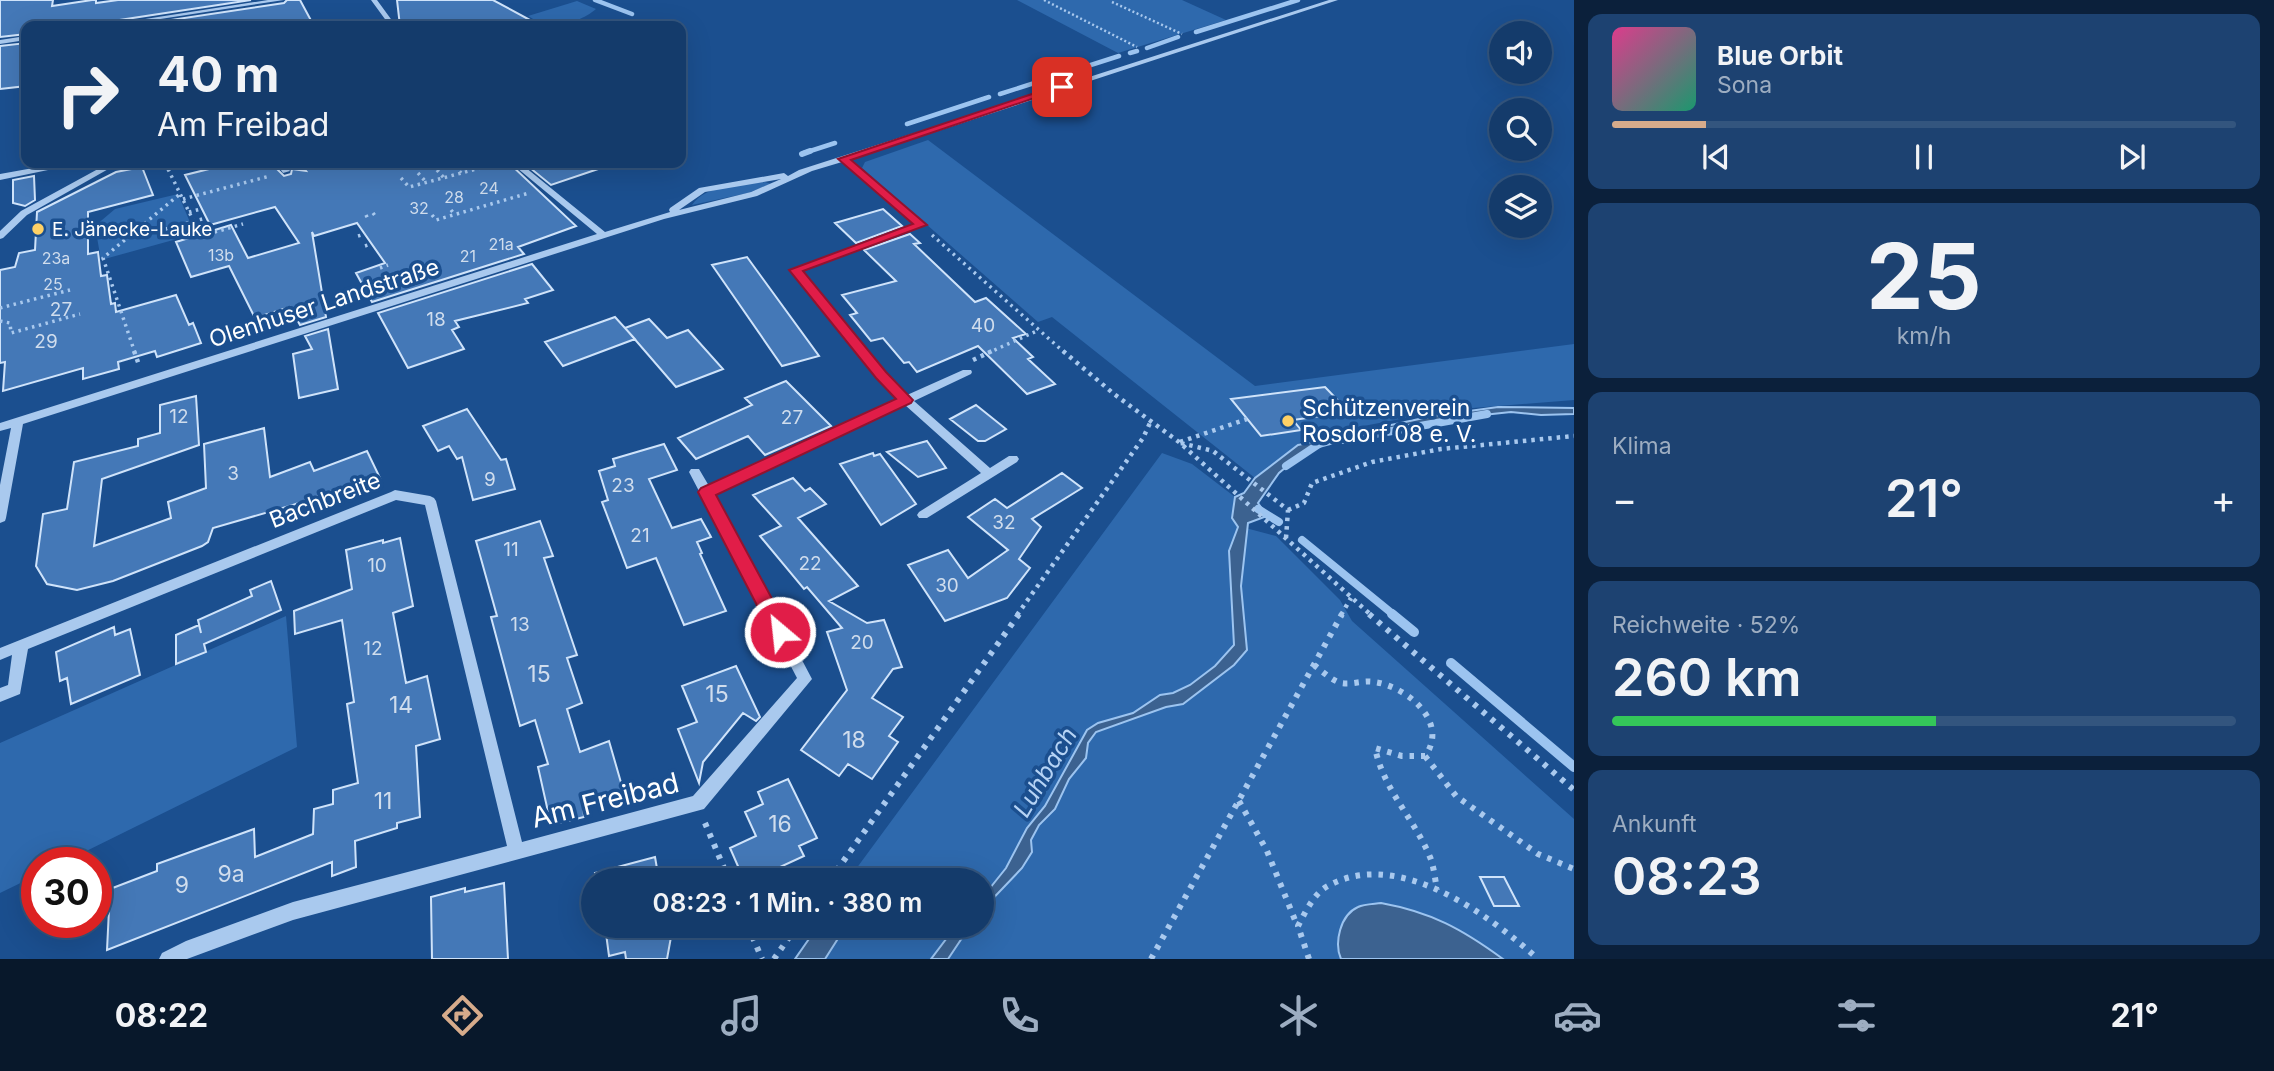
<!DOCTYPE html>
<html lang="de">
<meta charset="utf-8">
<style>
:root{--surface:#143b6b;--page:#1d4271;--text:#f1f3f6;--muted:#9dadc1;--line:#33557e;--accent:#d6ab8b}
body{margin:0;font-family:Inter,sans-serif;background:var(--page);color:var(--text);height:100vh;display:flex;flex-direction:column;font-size:26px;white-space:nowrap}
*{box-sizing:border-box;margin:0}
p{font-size:23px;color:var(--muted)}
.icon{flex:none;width:38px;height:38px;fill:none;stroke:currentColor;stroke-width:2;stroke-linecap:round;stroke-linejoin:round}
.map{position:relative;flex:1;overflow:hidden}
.side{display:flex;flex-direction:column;gap:14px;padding:14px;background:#0b203b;width:700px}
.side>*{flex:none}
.banner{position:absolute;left:21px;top:21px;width:665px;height:147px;border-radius:14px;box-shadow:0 7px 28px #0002,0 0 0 2px var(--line);background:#143b6b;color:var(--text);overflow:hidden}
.fabs{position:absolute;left:1489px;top:21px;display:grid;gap:14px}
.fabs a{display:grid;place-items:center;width:63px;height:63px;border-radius:50%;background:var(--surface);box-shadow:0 7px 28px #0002,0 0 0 2px var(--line);font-size:35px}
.speed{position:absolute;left:21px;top:847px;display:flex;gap:14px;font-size:35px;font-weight:700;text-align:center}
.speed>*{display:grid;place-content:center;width:91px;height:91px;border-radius:50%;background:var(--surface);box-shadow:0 7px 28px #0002,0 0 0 2px var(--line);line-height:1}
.speed .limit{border:10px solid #d22;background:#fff;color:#111}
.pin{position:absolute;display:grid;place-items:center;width:60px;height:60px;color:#fff;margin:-30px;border-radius:14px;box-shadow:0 4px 10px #0006}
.me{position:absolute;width:77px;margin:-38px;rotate:332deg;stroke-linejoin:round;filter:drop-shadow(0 0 5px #0008)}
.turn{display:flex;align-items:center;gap:24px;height:147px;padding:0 21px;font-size:32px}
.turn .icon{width:91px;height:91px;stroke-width:2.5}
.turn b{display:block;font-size:49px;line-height:60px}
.big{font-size:52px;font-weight:600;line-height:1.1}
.side .tile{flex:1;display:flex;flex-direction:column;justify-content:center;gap:10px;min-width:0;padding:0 24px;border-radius:14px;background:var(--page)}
.side .dial{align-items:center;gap:0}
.dial b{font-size:91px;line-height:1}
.song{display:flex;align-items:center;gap:21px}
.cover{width:84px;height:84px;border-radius:10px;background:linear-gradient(135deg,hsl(330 70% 55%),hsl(160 70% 35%))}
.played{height:7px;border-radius:4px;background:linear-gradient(90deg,var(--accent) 15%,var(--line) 15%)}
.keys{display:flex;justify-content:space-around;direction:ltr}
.heat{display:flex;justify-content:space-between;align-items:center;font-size:38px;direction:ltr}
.charge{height:10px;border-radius:5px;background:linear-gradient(90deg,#34c759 52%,var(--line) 0)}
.trip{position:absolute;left:581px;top:868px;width:413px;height:70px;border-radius:35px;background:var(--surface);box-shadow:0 7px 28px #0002,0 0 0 2px var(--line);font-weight:600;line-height:70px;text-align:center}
.tab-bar{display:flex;height:112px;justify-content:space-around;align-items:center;background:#08182b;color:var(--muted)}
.tab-bar .icon{width:49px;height:49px}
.tab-bar .on{color:var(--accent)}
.tab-bar b{font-size:32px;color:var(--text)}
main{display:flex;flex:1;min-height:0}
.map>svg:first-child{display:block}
.green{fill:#2e69ad}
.water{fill:#3c6290;stroke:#9cc4f0;stroke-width:2}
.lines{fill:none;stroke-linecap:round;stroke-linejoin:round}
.stream-far3{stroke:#9cc4f0;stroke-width:4.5}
.stream-far2{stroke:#9cc4f0;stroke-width:6}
.stream-far1{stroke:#9cc4f0;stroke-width:8}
.stream{stroke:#9cc4f0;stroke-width:10}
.building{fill:#4478b7;stroke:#cfe3fa;stroke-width:2}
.path-far3{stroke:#a9c9ee;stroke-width:2.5;stroke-dasharray:2 2.5;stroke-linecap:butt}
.path-far2{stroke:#a9c9ee;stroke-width:3.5;stroke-dasharray:2.5 4.5;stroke-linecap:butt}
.path-far1{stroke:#a9c9ee;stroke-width:4.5;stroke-dasharray:3.5 5;stroke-linecap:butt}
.path{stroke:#a9c9ee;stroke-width:6;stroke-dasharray:4.5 7;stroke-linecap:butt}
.minor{fill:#a9c9ee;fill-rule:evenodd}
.route{fill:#e11d48;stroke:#92132f;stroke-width:2}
.poi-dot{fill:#ffd166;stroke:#1b4f8f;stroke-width:2.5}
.labels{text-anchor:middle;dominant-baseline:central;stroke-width:7;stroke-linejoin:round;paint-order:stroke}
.far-number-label{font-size:16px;fill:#d0dded}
.far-poi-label{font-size:19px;fill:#fff;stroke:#1b4f8f;text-anchor:start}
.number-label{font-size:19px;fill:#d0dded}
.street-label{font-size:23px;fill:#fff;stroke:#1b4f8f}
.poi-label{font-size:23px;fill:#fff;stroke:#1b4f8f;text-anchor:start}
.near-number-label{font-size:23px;fill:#d0dded}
.water-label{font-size:24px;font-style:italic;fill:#b5d3f5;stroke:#1b4f8f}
.near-street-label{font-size:28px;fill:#fff;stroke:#1b4f8f}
</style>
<main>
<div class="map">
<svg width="1574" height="959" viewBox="0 0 1574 959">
<rect width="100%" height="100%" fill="#1b4f8f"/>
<path class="green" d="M1017 0H1182L1226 20 1118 53Z
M577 1 596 9C586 18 562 28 548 26 541 25 534 19 528 16Z
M928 140 1255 386 1574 344V400L1448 410 1337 431 1302 441 1255 478 1052 317 1038 322 862 168 865 162Z
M765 182 771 184 748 193 692 205C707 184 741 185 765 182Z
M178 194 195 234 101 260 95 226 115 209Z
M1162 453 1192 464 1235 497 1232 517 1238 526 1276 536 1340 600 1352 621 1574 819V959H825L846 926H982V880H869L864 870 856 869Z
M286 616 297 747 62 863H37V875L0 893V743Z"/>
<path class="water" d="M1498 407 1574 408V414L1541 415 1511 412 1464 417 1360 436 1319 447 1304 452 1279 473 1258 503 1267 516 1248 523 1241 586 1247 650 1234 665 1183 704 1166 707 1096 732 1088 743 1086 758 1069 779 1055 809 1039 825 1031 840 1032 852 1022 868 982 910V898L1006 868 1027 828 1045 806 1087 730 1098 723 1133 713 1160 695 1173 693 1190 685 1215 666 1234 645 1229 551 1238 527 1232 518 1235 497 1244 493 1255 478 1298 445 1433 416Z
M1381 903C1431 912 1462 929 1503 959H1341C1334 943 1340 915 1358 907 1364 904 1374 904 1381 903Z
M818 926H846L825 959H795Z
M956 926H970L948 959H931Z"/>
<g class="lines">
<path class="stream-far3" d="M595 0 632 14
M1196 32 1298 0
M1147 48 1178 37
M1130 53 1137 51
M1000 94 1119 56
M907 124 989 97
M804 153 835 143"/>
<path class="stream-far2" d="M802 154 810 151"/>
<path class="stream-far1" d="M1342 440 1487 414
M1286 466 1319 444
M1258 509 1279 522
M1302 540 1394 615"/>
<path class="stream" d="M1392 614 1414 632
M1451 663 1574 767"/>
</g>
<path class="building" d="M0 0H53L52 6 92 0H96V3L118 0H251L100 23 97 26H26V34L0 37Z
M287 0H300L314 26H131L284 3Z
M397 0H493L541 26H400Z
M26 43V86L0 89V46Z
M223 163 276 168 284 176 291 174 292 169 306 171 300 163H509L576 226 518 247 524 254 372 302 356 273 385 263 357 223 314 236 312 232 326 317 300 325 290 307 255 318 229 266 191 277 176 242 231 225 248 258 299 243 275 207 210 225 185 175 217 167Z
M524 163H603L604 167 551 185Z
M142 167 153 195 88 212V254L98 252 101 276 107 275 111 304 115 303 116 312 176 295 189 325 193 323 201 343 157 357 155 351 118 362 119 369 83 379V368L3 391 5 362 0 363V270L15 267 19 253 35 250 37 212 116 172Z
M34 176 35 200 25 206 13 203V180Z
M883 209 902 226 856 243 835 223Z
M910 234 920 243 914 244 975 302 986 298 1026 334 1013 338 1033 357 1028 359 1055 384 1027 394 978 346 917 372 909 362 904 363 883 338 871 341 850 315 857 313 842 295 896 281 864 250Z
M747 257 819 356 782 366 712 265Z
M532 264 553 290 525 299 528 303 455 321 459 327 452 330 464 349 408 368 378 313Z
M615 317 635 339 563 366 545 342Z
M649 319 667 338 688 330 723 369 676 387 625 328Z
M328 329 338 389 299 398 293 354 312 349 305 336Z
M786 381 831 426 765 455 748 436 696 459 678 438 752 405 745 398Z
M1325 387 1349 412 1293 420 1301 430 1261 436 1231 399Z
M196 396 199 445 102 479 94 546 171 518 168 502 206 488 204 444 264 428 270 477 310 462 314 471 367 451 380 478 334 496 332 491 293 505 213 528 208 542 202 546 113 581 77 590 47 584 36 566 43 514 67 509 74 462 138 446V439L160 433V405Z
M976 405 1006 429 985 441H978L950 419Z
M467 409 501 460 506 459 515 489 473 500 462 457 457 459 449 446 438 451 423 426Z
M927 441 946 468 918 477 887 452Z
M664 444 677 470 649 479 672 528 701 519 711 537 697 542 702 553 700 554 726 611 684 625 656 558 627 568 602 502 608 500 599 471 615 466 613 459Z
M873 453 874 456 880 454 916 504 881 525 840 464Z
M1062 473 1082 488 1032 519 1041 527 1019 559 1030 568 1007 598 945 621 908 565 948 550 968 578 1008 550 968 517 995 499 1007 508Z
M793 478 805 491 810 488 826 504 798 518 858 586 829 601 867 623 884 620 902 667 893 669 872 698 903 717 889 736 898 742 872 779 848 764 839 776 801 750 847 690 827 632 842 628 807 587 804 589 760 536 781 526 753 495Z
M540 521 553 556 544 558 577 655 567 658 582 703 567 709 580 752 609 741 624 793 583 804 584 817 551 825 538 767 548 764 535 720 520 726 491 617 497 616 476 541Z
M400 538 413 606 393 613 406 683 427 676 440 739 416 746 420 817 397 823V828L355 841 356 867 332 876V862L107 950 110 889 157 871V864L254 829 255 857 313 834 314 809 333 804V790L358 783 347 704 354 702 342 620 295 634 294 611 352 589 346 550 383 540V543Z
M271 581 281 610 204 644 206 652 176 664V635L199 625 201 633 198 620 252 596 250 590Z
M114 627 115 635 130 629 140 675 71 704 67 678 60 681 56 652Z
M736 666 760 717 756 721 743 713 703 762 699 783 678 729 697 722 682 686Z
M788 779 817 838 799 846 804 856 780 867 786 880H744L730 848 756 836 745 812 763 804 758 792Z
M655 857 659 880H596L595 873Z
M1480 877H1504L1519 906H1494Z
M504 883 508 959H432L431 897 465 888V892Z
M605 926H673L667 959H626L625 952 609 956Z"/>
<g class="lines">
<path class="path-far3" d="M1044 0 1137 47
M1112 2 1182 34"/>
<path class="path-far2" d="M165 163 194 222 208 234 243 224
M455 166 461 173
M437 170 444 178
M418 173 426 182
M401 178 409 187 499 163
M183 199 270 176
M451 210 455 215
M189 212 201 209
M373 213 376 217
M366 215 368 219
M432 215 436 220 529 193
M140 228 207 234
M166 229 206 218
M932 235 1065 353
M358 236 365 234
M365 246 371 244
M380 268 388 265
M387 278 396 275
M0 308 70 290
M0 321 10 323 11 333 80 314
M135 353 103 258 180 194
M988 353 1039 330"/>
<path class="path-far1" d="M134 351 139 365
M1063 351 1114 394 1179 442 1371 615
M973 360 992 351
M1180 442 1247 419
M1181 443 1213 451 1288 510 1286 538
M1288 510 1304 503 1312 483 1372 462 1441 449 1574 436
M1017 615 1143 438 1150 423
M1341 615 1351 598"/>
<path class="path" d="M1369 614 1574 790
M1314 665C1322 671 1331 680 1341 683 1352 685 1363 680 1374 682 1406 686 1450 722 1425 756H1402L1375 748C1384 791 1414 818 1430 857 1434 867 1435 879 1437 890
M1425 756 1456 796 1538 854 1574 869
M1239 801 1267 851 1297 925
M705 823 729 880
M830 880 1019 614
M748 926 762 959
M774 959 797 926
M1151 959 1342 614
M1309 959 1298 926C1305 913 1313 895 1326 887 1396 846 1488 914 1538 959"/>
<path class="minor" d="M268 0H284L115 26H100Z
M371 0H377L396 26H390Z
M1329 0H1338L849 160 926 225 802 270 885 373 907 395 963 370H971L972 372 971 374 914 401 990 468 1009 456H1017L1019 459 1017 462 927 518H919L917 515 919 512 981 473 905 405 714 494 812 679 704 809 293 920 187 959H159L162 953 186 941 293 902 507 846 425 505 396 500 28 649 20 694 0 702V688L8 685 12 655 0 660V648L391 492 395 490 430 496 434 498 436 501 522 842 693 796 797 678 689 472 691 469H699L709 486 898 399 877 377 791 269 915 224 842 162 812 171 757 196 664 219 23 424 6 518 5 521 0 523V485L11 428 0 431V423L597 234 511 163H520L605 232 670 212 669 210 670 208 699 188 784 173 788 176 799 170ZM781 179 751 192 679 210 705 192Z
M26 36V40L0 44V40Z
M61 163H76L72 165 0 180V174Z
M109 163H119L27 215 3 238 0 239V231L21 211Z
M276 163H284L290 171 283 173Z"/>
</g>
<path class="route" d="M1059 85 1067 87 851 160 927 225 803 271 886 372 913 400 911 403 716 495 790 632 787 638 780 640 774 638 698 492 701 488 896 399 876 378 789 270 913 224 838 159Z"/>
<g class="poi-dot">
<circle cx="38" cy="229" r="7"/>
<circle cx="1288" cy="421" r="7"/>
</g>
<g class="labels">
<g class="far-number-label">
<text x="489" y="188">24</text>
<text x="454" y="197">28</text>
<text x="419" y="208">32</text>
<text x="501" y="244">21a</text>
<text x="221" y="255">13b</text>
<text x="468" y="256">21</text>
<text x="56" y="258">23a</text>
<text x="53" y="284">25</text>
</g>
<g class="far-poi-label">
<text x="52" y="229">E. Jänecke-Lauke</text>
</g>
<g class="number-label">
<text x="61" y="309">27</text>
<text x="436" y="319">18</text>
<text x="983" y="325">40</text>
<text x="46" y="341">29</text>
<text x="179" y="416">12</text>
<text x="792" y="417">27</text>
<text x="233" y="473">3</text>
<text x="490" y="479">9</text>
<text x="623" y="485">23</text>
<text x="1004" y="522">32</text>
<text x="640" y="535">21</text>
<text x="511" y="549">11</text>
<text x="810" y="563">22</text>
<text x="377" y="565">10</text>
<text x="947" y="585">30</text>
<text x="520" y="624">13</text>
<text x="862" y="642">20</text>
<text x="373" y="648">12</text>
</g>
<g class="street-label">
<text transform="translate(324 303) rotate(-18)">Olenhuser Landstraße</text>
<text transform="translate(325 500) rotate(-21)">Bachbreite</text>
</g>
<g class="poi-label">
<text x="1302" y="408">Schützenverein<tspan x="1302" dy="26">Rosdorf 08 e. V.</tspan></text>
</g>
<g class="near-number-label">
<text x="539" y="674">15</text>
<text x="717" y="694">15</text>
<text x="401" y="705">14</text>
<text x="854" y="740">18</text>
<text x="383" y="801">11</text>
<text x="780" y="824">16</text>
<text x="231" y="874">9a</text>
<text x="182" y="885">9</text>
</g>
<g class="water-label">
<text transform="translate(1045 772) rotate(-59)">Luhbach</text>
</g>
<g class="near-street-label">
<text transform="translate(605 800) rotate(-14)">Am Freibad</text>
</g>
</g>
</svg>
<div class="fabs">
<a><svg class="icon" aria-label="sound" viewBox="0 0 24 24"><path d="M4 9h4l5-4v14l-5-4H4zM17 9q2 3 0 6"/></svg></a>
<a><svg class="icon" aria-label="search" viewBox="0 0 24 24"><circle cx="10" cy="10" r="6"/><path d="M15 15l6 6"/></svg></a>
<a><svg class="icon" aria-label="layers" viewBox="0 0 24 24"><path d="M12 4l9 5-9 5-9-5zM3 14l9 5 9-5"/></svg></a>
</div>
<div class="speed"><div class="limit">30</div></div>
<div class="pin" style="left:1062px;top:87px;background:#d93025"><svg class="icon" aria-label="arrive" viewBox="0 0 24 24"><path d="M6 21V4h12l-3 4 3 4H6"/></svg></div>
<svg class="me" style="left:780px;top:632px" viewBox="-20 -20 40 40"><circle r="17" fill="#e11d48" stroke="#fff" stroke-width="3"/><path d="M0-11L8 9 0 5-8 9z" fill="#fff"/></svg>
<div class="trip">08:23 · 1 Min. · 380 m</div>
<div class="banner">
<div class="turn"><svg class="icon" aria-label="right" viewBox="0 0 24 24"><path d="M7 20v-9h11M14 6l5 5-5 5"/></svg><div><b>40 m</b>Am Freibad</div></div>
</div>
</div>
<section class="side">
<div class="tile">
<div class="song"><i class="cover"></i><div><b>Blue Orbit</b><p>Sona</p></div></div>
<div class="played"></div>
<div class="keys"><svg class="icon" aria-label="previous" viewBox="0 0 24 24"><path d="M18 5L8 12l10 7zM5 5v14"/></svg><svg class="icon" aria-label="pause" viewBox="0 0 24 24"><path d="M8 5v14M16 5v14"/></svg><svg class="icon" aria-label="next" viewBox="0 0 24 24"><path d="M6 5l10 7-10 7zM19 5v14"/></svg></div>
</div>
<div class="tile dial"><b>25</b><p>km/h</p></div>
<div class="tile"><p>Klima</p>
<div class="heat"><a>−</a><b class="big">21°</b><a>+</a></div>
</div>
<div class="tile"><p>Reichweite · 52%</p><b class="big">260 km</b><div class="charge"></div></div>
<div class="tile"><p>Ankunft</p><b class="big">08:23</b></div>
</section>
</main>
<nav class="tab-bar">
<b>08:22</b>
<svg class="icon on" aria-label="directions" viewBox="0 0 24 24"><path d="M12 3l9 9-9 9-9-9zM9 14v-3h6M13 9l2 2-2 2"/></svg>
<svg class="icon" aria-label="music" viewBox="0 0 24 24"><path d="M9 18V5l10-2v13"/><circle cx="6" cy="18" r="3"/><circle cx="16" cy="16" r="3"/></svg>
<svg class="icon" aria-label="phone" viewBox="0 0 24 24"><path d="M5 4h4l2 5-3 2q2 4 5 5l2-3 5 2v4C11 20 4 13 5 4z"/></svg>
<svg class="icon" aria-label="climate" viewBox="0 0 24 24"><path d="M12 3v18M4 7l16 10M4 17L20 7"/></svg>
<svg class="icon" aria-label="car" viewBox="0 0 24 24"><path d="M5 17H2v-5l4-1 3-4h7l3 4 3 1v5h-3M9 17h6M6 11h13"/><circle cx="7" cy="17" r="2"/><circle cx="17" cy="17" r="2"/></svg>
<svg class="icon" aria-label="filters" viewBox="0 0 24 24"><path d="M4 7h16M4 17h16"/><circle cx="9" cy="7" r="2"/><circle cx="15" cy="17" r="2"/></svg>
<b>21°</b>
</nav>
